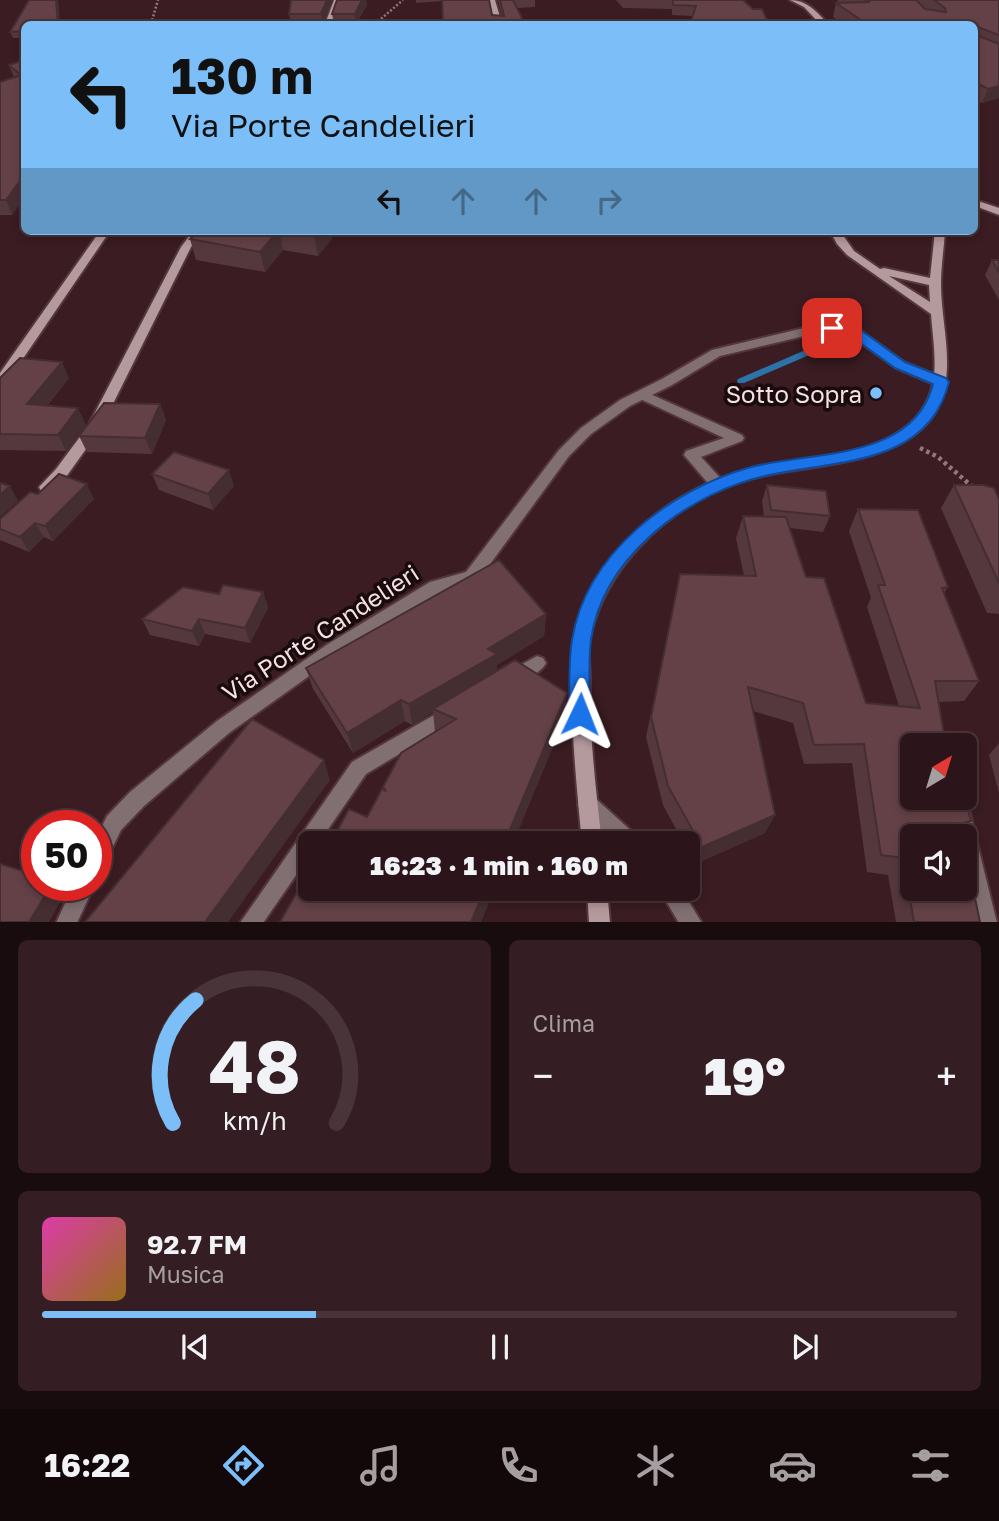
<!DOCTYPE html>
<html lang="it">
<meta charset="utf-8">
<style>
:root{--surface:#2c151a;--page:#341e23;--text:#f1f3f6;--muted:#a69fa2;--line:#483439;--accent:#7bbef8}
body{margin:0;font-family:"Golos Text",sans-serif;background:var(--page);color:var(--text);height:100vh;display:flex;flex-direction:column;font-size:26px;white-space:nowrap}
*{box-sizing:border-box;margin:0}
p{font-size:23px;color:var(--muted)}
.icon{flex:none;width:38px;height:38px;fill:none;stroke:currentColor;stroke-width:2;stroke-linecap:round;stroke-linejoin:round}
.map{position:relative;height:922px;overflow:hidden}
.sheet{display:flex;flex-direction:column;gap:18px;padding:18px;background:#180c0e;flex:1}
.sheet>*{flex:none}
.guide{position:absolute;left:21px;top:21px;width:957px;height:214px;border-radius:10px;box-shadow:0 4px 10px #0003,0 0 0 2px var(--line);background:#7bbef8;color:#111;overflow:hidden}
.needle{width:46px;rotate:38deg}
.fabs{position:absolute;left:900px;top:733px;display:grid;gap:14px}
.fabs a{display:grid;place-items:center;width:77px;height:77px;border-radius:10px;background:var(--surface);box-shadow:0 4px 10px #0003,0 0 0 2px var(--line);font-size:35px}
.speed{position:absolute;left:21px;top:810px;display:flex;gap:14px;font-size:35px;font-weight:700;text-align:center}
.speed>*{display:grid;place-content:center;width:91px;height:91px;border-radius:50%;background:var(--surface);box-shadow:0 4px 10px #0003,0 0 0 2px var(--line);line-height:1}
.speed .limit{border:10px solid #d22;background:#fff;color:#111}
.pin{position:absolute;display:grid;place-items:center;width:60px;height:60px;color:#fff;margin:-30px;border-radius:14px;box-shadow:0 4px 10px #0006}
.me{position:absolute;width:77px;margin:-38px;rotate:2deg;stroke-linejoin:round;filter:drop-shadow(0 0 5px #0008)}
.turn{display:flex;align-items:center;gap:24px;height:147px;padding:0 35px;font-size:32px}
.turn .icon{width:91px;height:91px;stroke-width:2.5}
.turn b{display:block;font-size:49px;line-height:60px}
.lanes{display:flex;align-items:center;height:66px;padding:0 35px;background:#0003;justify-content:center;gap:35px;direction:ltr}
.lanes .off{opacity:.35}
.big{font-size:52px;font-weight:800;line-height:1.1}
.sheet .card{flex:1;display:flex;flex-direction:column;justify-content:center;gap:10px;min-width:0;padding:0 24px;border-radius:10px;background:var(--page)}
.sheet .dial{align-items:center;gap:0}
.dial svg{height:182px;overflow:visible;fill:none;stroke:var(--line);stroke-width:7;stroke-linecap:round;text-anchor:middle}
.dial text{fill:var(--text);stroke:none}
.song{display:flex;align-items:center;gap:21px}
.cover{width:84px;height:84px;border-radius:10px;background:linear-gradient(135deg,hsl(320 70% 55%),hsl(40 70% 35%))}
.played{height:7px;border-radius:4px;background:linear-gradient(90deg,var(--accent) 30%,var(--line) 30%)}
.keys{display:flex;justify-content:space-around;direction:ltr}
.heat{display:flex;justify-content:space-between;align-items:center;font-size:38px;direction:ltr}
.sheet .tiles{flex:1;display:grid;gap:18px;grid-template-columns:1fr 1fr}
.card:last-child{grid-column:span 2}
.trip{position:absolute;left:298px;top:831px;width:402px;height:70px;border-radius:10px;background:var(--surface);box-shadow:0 4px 10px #0003,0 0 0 2px var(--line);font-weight:800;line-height:70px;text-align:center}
.menu{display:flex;height:112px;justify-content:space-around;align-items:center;background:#12080a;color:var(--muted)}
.menu .icon{width:49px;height:49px}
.menu .current{color:var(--accent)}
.menu b{font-size:32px;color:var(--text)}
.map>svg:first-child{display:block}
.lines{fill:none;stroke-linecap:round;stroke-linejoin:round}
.stream{fill:#2c73aa;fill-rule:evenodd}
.lane-casing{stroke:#54373d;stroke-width:4}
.street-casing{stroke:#54373d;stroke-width:4}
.secondary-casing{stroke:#54373d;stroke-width:4}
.path-far1{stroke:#92777c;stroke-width:2.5;stroke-dasharray:2 2;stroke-linecap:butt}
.path{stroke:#92777c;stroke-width:4.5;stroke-dasharray:3.5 3.5;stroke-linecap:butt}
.lane{fill:#816f72;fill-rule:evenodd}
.street{fill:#816f72;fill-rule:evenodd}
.secondary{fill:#b4999d;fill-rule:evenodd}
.wall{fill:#55383d}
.shaded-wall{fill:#452e32}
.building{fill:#634147;stroke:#452e32;stroke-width:2}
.route{fill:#1a73e8;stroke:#114b97;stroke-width:2}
.poi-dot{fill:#7bbef8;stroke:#190b0d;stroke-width:2.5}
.labels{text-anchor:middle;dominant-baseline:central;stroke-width:7;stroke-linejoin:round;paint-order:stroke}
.poi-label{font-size:24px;fill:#f6e0e3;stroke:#190b0d;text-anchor:end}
.street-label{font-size:24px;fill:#f6e0e3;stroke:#190b0d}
</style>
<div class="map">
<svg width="999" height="923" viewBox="0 0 999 923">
<rect width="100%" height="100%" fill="#3a1c22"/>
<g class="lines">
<path class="stream" d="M855 345 859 348 858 350 814 353 744 383H738L737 381 738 379 810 348Z"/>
<g class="lane-casing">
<path id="lane" d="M641 390 742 435 744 438 742 441 701 457 723 481 725 485 723 489H713L684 455 686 451 724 438 636 397 635 394Z
M588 795 595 798 638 837 641 844H616L581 812 578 805 581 798Z
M659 889H681L702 923H679Z"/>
</g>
<g class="street-casing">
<path id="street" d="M821 324 861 331 904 362 946 379 947 382 946 385H936L896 368 853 337 821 332 720 356 672 385 630 406 591 434 569 456 477 582 441 592 340 654 229 733 144 806 121 830 103 867 96 870V838L107 816 130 792 217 721 328 644 430 582 466 572 559 450 581 428 620 400 662 379 712 350Z
M537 656 543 658 546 663C541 673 524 681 514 685L508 682 505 677 508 672Z
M448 707 454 709 457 715 454 721 366 774 318 844H310V855L263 923H240L352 762Z
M964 795 966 798 997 923H976L964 872V836H956L946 798H964Z
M73 886H94L77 923H56Z"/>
</g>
<g class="secondary-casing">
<path id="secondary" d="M334 0H340L332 24H325Z
M489 0H495L502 24H495Z
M790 0C807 0 817 12 828 24H820L804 7Z
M975 200 999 208V215L975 206Z
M100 231H110L5 385 0 386V373Z
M193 231H203L191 247 101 428 66 477 51 491H41L39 487 56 469 88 426 181 247Z
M830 231H840L854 251 880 269 884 268 930 278 935 231H945C944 248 941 266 941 284 941 325 957 371 937 409 920 441 881 454 848 461 808 470 767 471 728 486 664 512 606 567 590 637 587 651 590 666 590 679 589 734 596 789 602 844H582C577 789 571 734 572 679 573 666 571 651 574 637 594 550 670 489 754 468 806 455 892 459 924 407 941 380 933 344 931 314L847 255 837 244ZM889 276 929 285 930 302Z
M587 889H607L610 923H589Z"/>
</g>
<path class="path-far1" d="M151 24 158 0
M375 24 403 0"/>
<path class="path" d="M920 448 938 457 974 488"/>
<use href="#lane" class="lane"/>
<use href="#street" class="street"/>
<use href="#secondary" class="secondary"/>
</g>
<path class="wall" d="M29 0H58L60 24H24V38H13L10 32Z
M333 0 324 24H291L289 14Z
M337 0H366L367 5 356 24H334L332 14Z
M416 0H489L492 15 502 16 498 0H535V7L517 8 522 18V24H443L442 1 416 3Z
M616 0H743L693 16 672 15V9L623 8Z
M838 0H999V98L982 103 975 100V24H844L833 17 836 3H840L837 2Z
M24 60V198L12 215H0V82L14 77 9 65Z
M199 231H338L318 256 283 250 265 272 196 260 190 239Z
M992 260H999V300L985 275Z
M0 378H69L47 406 86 425 66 451 0 450Z
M160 404 166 420 152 454 87 452 79 436Z
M152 474 234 486 213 510 159 490Z
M767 485 830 516 823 532 790 528 806 577 866 703 899 706 867 607 871 598 849 531 858 509 948 587 944 593 979 681 964 701 938 702 961 831 980 922H896L888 875 867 872 852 763 804 764 793 723 753 711 765 833 695 864 688 851V844H684L663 805 646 737 680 574 744 576 736 538 743 516H764L762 501Z
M954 485 999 499V614L987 613 941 508Z
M38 494 94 499 53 541 44 537 29 552 0 540V519Z
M263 592 268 608 250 643 205 634 199 646 150 635 142 619 219 594Z
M546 614 544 636 497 665V671L564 720 367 817 384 790 383 787 435 732 433 712 412 725 405 721 353 753 313 689 306 668Z
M999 743V793L989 755Z"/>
<path class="shaded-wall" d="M56 0H58L60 24H58Z
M327 0H333L323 24 321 14Z
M362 0H366L367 5 356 24 355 14Z
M999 86V98L982 103 988 89Z
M23 177 24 180V198L12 215 6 200Z
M278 231H279L283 250 265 272 260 252Z
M318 231H338L318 256 314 235Z
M62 362 69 378 35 420 27 404Z
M160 404 166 420 152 454 145 438Z
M78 408 86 425 66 451 58 435Z
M229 470 234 486 213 510 208 494Z
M87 484 94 499 53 541 45 526Z
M10 486 18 501 0 517V495Z
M35 523 44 537 29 552 20 537Z
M263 592 268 608 250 643 245 628Z
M546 614 544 636 497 665V676L433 709V712L412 725 409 704 488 649Z
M199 619 205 634 199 646 192 631Z
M567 693 564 720 513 844H504Z
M401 700 405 721 353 753 347 733Z
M324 760 330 780 228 922H205Z
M775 815 765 833 695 864 702 847Z
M971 821 956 836 960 824Z
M51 886H60L66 892 49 922H29Z
M485 889H495L481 922H471Z"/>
<path class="building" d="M29 0H56L58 24H24V31L10 32Z
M291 0H327L321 14H289Z
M337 0H362L355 14H332Z
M442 0H489L492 15 504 16 500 0H513L522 18 518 24H443Z
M673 0H743L753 9H762L769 24H690L696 6 673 5Z
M865 0H916L925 9 946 12 945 8 934 0H999V35L978 27 979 36 999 44V86L988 89 975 82V24H867L836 3 870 2Z
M24 60V177H23L6 200H0V82L21 75 9 65Z
M199 231H278L260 252 190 239Z
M286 231H318L314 235Z
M992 260H999V272Z
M20 358 62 362 27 404 78 408 58 435 0 434V378Z
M104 403 160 404 145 438 79 436Z
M174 452 229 470 208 494 152 474Z
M59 474 87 484 45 526 35 523 20 537 0 529V519L30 492 38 494Z
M0 483 10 486 0 495Z
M767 485 826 491 830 516 771 510Z
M954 485H983L994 488 999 499V583Z
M858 509 918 510 948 587 942 588 979 681H935L946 746H912V798H964V797L971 821 960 824 962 836H912V889H964V846L980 922H914L903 858 881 855 864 744 814 745 803 703 748 687 775 815 702 847 668 786 651 717 680 574 756 576 743 516 786 517 806 577 824 578 866 703 920 708 878 585H885Z
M499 560 546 614 488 649 497 654 409 704 401 700 347 733 306 668Z
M223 585 263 592 245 628 199 619 192 631 142 619 183 587 219 594Z
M515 660 567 693 504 844H330L349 809 367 817 382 789 386 791 383 787 401 753 456 719 433 709Z
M252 719 324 760 205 922H85Z
M0 864 37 875V886H51L29 922H0Z
M310 869V889H485L471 922H280Z"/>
<path class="route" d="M832 324 862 331 905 362 946 378 949 382C927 472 822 459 753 479 680 500 602 560 591 640 588 664 590 690 590 714L587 721 580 724 572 721 569 714C570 690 568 664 572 640 586 553 671 489 751 467 811 451 914 461 933 384L895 368 852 337 828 331V325Z"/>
<circle class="poi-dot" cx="876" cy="393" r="7"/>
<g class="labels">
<g class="poi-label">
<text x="862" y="393">Sotto Sopra</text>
</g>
<g class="street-label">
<text transform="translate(320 632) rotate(-33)">Via Porte Candelieri</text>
</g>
</g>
</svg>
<div class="fabs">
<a><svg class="needle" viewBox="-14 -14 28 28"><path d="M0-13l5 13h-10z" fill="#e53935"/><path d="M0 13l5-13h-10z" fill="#a69fa2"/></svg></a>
<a><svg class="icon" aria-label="sound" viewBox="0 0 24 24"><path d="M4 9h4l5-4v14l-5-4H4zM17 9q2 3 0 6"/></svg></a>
</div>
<div class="speed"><div class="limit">50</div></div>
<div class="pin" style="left:832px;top:328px;background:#d93025"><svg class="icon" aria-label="arrive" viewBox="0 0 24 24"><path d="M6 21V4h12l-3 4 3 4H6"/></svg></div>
<svg class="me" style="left:580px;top:714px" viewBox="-20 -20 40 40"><path d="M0-17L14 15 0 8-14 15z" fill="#1a73e8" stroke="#fff" stroke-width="4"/></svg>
<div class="trip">16:23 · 1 min · 160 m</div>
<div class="guide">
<div class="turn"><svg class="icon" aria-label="left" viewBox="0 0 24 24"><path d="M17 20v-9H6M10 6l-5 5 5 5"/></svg><div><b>130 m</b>Via Porte Candelieri</div></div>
<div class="lanes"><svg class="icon" aria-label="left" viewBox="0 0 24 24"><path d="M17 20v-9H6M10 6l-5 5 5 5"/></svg><svg class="icon off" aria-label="ahead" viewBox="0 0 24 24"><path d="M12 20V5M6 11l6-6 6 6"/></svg><svg class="icon off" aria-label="ahead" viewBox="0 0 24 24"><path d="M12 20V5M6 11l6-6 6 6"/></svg><svg class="icon off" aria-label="right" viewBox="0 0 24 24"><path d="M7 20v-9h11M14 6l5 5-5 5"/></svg></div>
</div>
</div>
<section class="sheet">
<div class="tiles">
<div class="card dial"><svg viewBox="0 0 100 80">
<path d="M14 69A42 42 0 1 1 86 69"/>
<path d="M14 69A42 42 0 0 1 24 15" stroke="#7bbef8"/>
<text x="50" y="56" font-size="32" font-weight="700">48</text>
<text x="50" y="72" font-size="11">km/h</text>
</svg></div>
<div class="card"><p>Clima</p>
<div class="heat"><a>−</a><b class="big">19°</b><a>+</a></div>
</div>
<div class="card">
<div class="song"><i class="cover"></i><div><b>92.7 FM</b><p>Musica</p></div></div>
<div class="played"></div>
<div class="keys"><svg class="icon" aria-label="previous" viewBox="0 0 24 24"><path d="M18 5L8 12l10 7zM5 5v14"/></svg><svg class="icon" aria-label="pause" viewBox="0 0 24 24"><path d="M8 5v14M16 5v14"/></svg><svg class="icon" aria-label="next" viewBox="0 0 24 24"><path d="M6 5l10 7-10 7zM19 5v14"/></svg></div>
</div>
</div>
</section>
<nav class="menu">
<b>16:22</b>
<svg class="icon current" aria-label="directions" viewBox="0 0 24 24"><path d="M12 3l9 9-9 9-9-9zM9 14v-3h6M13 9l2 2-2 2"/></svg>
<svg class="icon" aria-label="music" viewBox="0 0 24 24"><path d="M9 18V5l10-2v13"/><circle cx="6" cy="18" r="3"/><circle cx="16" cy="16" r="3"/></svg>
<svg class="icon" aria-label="phone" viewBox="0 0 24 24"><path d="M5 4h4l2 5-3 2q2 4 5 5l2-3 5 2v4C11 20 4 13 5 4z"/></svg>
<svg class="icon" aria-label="climate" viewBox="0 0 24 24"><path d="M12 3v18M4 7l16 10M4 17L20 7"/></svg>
<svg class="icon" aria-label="car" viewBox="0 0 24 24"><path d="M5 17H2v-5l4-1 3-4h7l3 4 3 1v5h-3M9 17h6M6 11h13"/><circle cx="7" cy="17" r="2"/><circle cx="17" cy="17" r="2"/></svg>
<svg class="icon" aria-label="filters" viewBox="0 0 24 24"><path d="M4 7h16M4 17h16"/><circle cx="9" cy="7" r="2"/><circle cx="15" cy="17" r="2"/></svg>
</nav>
